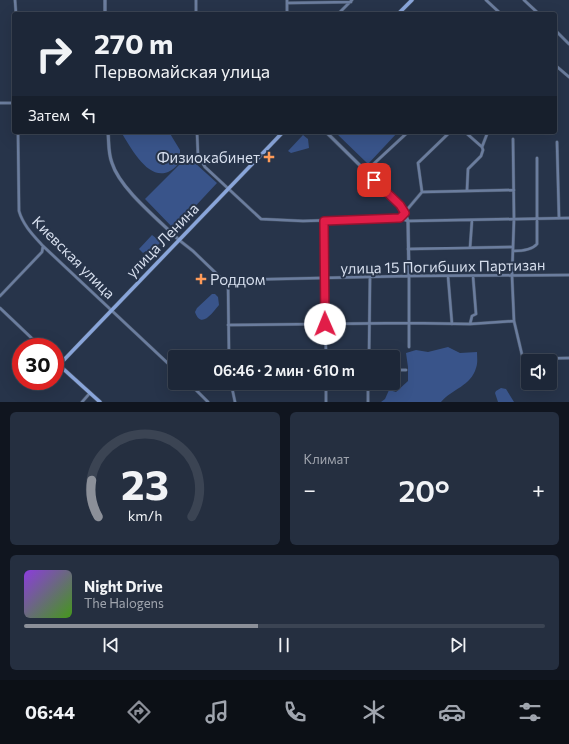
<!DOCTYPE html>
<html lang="ru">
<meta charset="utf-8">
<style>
:root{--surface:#1d2738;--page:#252f40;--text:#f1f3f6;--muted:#a0a5ae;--line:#3b4453;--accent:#8c9099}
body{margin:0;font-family:Commissioner,sans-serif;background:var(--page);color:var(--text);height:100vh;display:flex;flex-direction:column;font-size:15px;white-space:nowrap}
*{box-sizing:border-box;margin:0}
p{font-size:13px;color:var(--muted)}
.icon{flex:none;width:22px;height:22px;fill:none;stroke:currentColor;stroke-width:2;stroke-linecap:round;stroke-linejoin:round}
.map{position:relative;height:402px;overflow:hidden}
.panel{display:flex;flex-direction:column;gap:10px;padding:10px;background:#10151f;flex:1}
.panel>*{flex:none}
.banner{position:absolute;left:12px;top:12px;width:545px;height:122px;border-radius:4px;box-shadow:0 4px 16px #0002,0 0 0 1px var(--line);background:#1d2738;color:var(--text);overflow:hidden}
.fabs{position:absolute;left:521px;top:354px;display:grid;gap:8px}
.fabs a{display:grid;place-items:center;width:36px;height:36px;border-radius:4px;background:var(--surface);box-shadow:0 4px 16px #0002,0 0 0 1px var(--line);font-size:20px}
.speed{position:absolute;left:12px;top:338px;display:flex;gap:8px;font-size:20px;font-weight:700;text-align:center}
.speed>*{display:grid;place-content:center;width:52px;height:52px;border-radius:50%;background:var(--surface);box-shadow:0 4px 16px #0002,0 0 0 1px var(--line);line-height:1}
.speed .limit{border:6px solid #d22;background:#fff;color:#111}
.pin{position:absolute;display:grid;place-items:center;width:34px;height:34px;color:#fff;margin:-17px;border-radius:8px;box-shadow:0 2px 6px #0006}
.me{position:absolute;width:44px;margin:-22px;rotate:359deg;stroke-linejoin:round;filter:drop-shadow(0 0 3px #0008)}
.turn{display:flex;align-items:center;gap:14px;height:84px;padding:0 16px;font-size:18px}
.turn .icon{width:52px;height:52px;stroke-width:2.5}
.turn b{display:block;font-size:28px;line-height:34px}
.then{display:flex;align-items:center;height:38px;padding:0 16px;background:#0003;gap:8px;font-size:15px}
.big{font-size:30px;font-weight:600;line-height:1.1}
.panel .widget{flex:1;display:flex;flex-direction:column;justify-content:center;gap:6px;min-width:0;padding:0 14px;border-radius:6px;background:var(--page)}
.panel .dial{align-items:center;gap:0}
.dial svg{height:104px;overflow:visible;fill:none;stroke:var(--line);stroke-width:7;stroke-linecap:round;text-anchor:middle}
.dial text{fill:var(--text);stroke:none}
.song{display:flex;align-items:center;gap:12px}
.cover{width:48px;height:48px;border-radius:6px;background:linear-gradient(135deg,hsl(270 70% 55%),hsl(100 70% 35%))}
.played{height:4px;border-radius:2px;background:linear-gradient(90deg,var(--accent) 45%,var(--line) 45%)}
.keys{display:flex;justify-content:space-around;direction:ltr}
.heat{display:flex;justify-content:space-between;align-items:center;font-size:22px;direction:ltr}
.panel .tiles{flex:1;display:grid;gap:10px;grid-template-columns:1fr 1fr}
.widget:last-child{grid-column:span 2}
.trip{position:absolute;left:168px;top:350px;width:232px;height:40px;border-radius:4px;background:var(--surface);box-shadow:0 4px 16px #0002,0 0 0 1px var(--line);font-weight:600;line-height:40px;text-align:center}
.dock{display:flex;height:64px;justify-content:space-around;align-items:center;background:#0c1016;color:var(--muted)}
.dock .icon{width:28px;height:28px}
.dock .current{color:var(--accent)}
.dock b{font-size:18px;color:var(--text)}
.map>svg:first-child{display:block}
.green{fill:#39548a}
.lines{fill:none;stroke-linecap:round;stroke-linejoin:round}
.minor-casing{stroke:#465367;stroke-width:3.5}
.tertiary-casing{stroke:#465367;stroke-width:4}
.secondary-casing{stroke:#465367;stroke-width:4.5}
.minor{stroke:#6b7d9e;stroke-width:2.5}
.tertiary{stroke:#6b7d9e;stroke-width:3}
.secondary{stroke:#89a5da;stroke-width:3.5}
.route-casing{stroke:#92132f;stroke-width:10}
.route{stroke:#e11d48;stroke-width:7}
.poi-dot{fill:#fe9b59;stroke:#27344a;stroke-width:1.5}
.labels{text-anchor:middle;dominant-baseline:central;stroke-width:4;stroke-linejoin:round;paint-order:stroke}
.poi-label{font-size:15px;fill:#d6deed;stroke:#27344a;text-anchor:end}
.street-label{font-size:15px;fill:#d6deed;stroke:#27344a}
</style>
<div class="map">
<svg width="569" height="402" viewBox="0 0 569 402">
<rect width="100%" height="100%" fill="#27344a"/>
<path class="green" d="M121 132H169L180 150V162C155 193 134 153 121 132Z
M335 132H398L368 164Z
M303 135 308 139 309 148 291 153 288 151Z
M195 163 217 183 174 229 145 199 179 165Z
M152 235 161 242 149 253 146 251 143 253 139 249Z
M212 294H215L218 297 219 305C213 312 201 330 195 312L197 308Z
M448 347 460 353 477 352C477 357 478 363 476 368 471 386 452 389 441 402H381L385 399 389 390 396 392 408 381V367L406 353 416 350 428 352Z
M501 388 506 389 514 402H498L495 393 496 391Z"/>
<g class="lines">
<g class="minor-casing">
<path id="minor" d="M15 0 16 14
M287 0V14
M486 0 501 14
M524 0 539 14
M287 3 351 2
M196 14V0
M338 14 352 0
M555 30 569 44
M555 65 569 77
M0 103H14
M18 132 19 211C23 225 33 235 43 246L175 370
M197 132 198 155 205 167 261 219 303 221 400 218 408 221 569 218
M465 132 482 147 483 150 481 156 468 169 467 190
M513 139 514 219 512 276 514 321 523 359 569 358
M557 142 559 218
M482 147 487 134 490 132
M366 171 408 132
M422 192 514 190
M422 192 418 163 450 132
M400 218 422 192
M324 221 326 357
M179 240 193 251 223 280H228L409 276 569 275
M470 248 472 220
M408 249 513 247
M513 251C521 251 532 250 537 244V158
M448 276 452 324
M228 280 229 357
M0 296 42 252 43 246
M0 308 41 347
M470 324 472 316 476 314 473 276
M228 325 408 323 470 324 514 321
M409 347V276
M369 357 370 277
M55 361 59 365
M393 370H406
M189 383 208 402
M231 383 235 402
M326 383V402
M82 402 90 393
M368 402V383"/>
</g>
<g class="tertiary-casing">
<path id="tertiary" d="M105 0V14
M108 132C109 142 108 153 112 163 120 189 159 220 179 240
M326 132 391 196C399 204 405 211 408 221L409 276"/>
</g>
<g class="secondary-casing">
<path id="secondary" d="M398 14 412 0
M100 402 59 365 283 132"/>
</g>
<use href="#minor" class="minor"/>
<use href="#tertiary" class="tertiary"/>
<use href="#secondary" class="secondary"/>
</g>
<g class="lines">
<g class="route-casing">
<path id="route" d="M325 324 324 221 400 218 405 213 400 205 374 180"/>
</g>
<use href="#route" class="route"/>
</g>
<g class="poi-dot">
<path d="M267 151h4v4h4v4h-4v4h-4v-4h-4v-4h4z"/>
<path d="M199 273h4v4h4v4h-4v4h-4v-4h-4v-4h4z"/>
</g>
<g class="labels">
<g class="poi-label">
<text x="260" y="157">Физиокабинет</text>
<text x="210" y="279" text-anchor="start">Роддом</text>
</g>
<g class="street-label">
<text transform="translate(162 240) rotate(-46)">улица Ленина</text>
<text transform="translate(74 257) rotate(45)">Киевская улица</text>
<text transform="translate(443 266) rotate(-1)">улица 15 Погибших Партизан</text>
</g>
</g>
</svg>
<div class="fabs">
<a><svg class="icon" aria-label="sound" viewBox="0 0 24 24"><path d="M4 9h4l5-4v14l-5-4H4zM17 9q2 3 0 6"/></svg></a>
</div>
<div class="speed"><div class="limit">30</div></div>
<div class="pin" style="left:374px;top:180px;background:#d93025"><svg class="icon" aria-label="arrive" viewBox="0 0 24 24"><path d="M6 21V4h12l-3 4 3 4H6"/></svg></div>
<svg class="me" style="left:325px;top:324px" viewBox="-20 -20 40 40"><circle r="19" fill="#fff"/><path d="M0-13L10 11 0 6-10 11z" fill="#e11d48"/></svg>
<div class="trip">06:46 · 2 мин · 610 m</div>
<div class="banner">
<div class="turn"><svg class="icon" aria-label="right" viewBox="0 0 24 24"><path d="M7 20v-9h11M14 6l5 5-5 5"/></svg><div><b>270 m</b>Первомайская улица</div></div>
<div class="then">Затем<svg class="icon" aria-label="left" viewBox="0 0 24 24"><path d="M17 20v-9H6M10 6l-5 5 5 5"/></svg></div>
</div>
</div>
<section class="panel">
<div class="tiles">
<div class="widget dial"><svg viewBox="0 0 100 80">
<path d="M14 69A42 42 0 1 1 86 69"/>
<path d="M14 69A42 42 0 0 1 9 41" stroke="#8c9099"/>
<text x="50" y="56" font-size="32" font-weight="700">23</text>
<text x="50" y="72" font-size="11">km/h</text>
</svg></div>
<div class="widget"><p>Климат</p>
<div class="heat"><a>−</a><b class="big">20°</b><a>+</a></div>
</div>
<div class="widget">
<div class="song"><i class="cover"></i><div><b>Night Drive</b><p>The Halogens</p></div></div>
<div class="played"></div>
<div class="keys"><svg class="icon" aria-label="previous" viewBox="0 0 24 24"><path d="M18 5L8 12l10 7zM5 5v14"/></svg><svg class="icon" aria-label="pause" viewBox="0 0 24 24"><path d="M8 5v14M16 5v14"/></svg><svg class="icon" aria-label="next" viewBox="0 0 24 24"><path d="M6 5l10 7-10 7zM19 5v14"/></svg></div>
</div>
</div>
</section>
<nav class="dock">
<b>06:44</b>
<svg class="icon current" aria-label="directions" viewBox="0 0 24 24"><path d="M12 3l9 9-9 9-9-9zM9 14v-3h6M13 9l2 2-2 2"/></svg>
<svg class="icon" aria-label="music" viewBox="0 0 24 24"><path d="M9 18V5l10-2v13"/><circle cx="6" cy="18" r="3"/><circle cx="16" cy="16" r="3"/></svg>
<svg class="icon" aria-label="phone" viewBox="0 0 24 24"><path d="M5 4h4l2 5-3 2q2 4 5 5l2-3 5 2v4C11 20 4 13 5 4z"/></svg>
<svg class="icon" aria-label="climate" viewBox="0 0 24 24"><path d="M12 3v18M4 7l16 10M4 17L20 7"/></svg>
<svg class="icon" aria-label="car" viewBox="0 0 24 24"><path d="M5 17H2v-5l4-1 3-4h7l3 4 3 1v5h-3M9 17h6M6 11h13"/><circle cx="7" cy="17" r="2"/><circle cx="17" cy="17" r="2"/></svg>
<svg class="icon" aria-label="filters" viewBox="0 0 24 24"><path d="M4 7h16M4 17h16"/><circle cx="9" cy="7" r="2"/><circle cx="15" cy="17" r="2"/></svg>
</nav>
